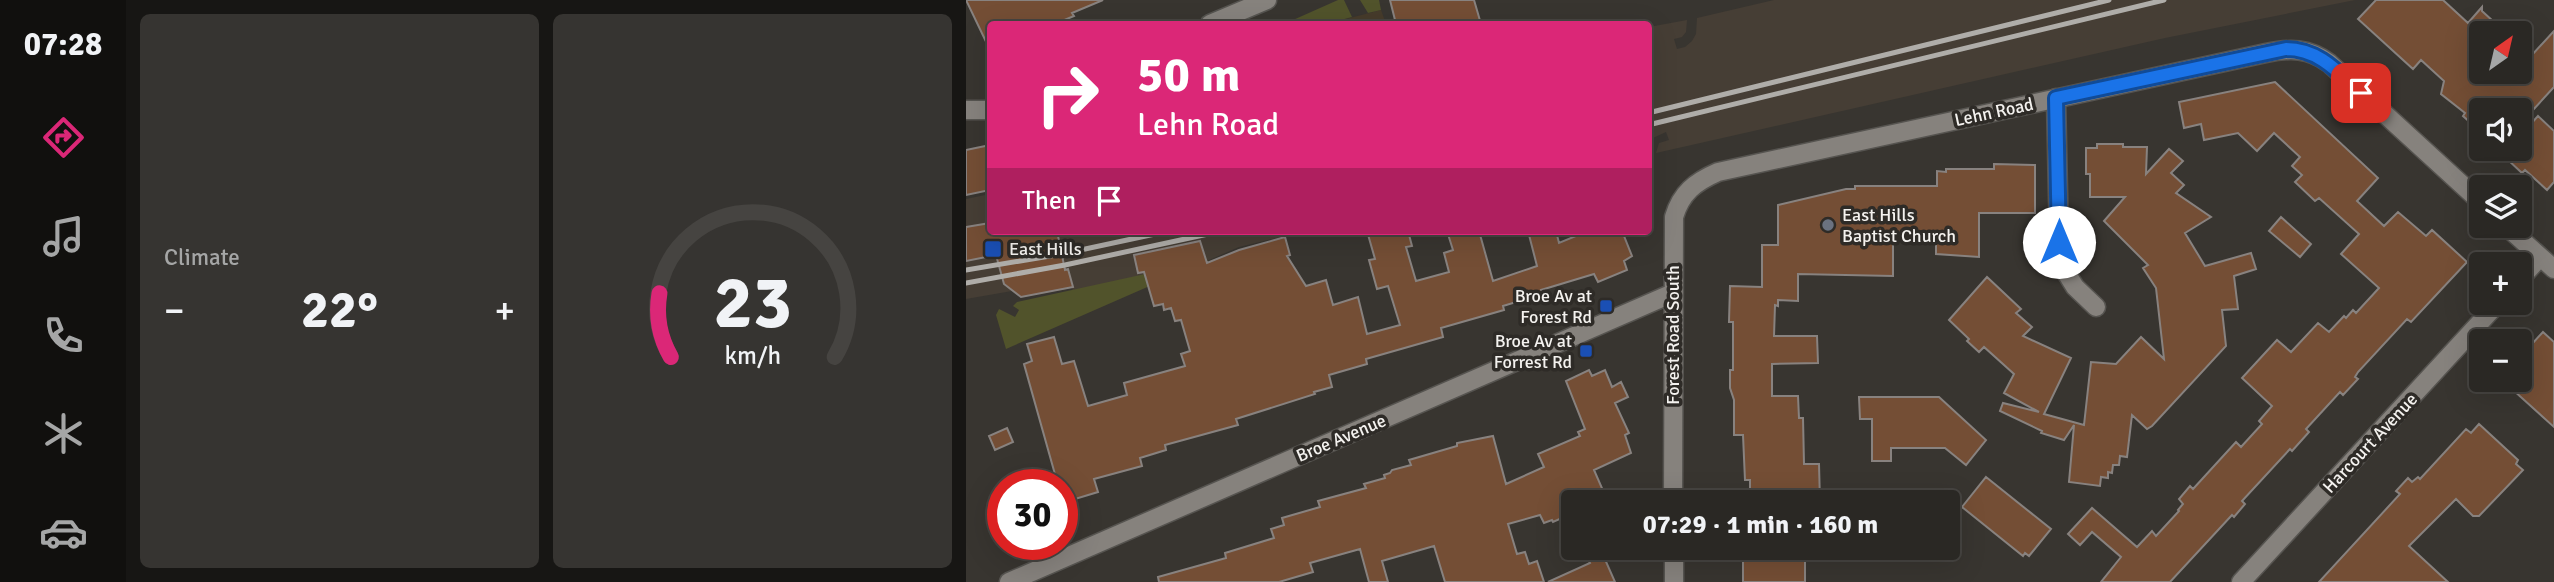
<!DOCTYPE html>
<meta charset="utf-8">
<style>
:root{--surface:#2a2824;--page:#363431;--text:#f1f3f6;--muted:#a5a6a6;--line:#464441;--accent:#db2777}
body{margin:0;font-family:Signika,sans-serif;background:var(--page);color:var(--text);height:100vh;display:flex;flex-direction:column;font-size:26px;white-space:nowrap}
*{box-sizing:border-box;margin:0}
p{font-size:23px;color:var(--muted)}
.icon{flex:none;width:38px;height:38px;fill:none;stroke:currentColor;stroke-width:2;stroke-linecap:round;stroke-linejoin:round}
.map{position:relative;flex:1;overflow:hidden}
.drawer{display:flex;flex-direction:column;gap:14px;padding:14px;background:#171614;width:840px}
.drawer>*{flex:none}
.top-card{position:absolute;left:21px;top:21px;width:665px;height:214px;border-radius:7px;box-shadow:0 7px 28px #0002,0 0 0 2px var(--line);background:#db2777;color:#fff;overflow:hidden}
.needle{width:46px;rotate:34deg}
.controls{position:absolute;left:1503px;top:21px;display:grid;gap:14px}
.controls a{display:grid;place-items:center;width:63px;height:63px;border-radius:7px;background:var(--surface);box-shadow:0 7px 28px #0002,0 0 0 2px var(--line);font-size:35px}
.speed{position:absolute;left:21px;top:469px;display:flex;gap:14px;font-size:35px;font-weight:700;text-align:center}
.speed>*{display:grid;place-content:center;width:91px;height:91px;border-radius:50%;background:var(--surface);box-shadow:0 7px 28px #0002,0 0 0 2px var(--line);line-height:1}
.speed .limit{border:10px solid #d22;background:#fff;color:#111}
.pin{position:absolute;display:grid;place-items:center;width:60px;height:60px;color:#fff;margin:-30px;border-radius:14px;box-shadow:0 4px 10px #0006}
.me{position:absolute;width:77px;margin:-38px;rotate:0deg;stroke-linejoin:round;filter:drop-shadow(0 0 5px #0008)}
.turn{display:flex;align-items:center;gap:24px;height:147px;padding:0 35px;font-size:32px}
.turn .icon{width:91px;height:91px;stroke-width:2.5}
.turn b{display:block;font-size:49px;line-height:60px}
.then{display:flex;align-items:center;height:66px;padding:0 35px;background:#0003;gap:14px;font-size:26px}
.big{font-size:52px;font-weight:700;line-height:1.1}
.drawer .tile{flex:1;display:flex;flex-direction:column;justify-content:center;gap:10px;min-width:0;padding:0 24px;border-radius:10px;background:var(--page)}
.drawer .dial{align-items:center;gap:0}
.dial svg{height:182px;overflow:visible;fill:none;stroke:var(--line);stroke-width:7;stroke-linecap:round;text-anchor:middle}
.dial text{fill:var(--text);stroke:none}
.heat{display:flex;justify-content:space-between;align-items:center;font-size:38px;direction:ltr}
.drawer .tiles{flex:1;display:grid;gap:14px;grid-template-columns:repeat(2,1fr)}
.trip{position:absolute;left:595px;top:490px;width:399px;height:70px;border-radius:7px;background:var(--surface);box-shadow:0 7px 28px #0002,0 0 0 2px var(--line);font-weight:700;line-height:70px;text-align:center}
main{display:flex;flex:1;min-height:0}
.menu{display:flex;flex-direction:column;width:126px;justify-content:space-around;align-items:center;background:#11100e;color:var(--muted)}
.menu .icon{width:49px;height:49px}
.menu .selected{color:var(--accent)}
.menu b{font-size:32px;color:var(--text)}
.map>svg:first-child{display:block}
.built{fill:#463e35}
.industrial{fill:#463b2b}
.green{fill:#51532b}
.building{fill:#744e35;stroke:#88827f;stroke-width:2}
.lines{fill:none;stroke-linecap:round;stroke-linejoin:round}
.street-casing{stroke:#565450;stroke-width:21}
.secondary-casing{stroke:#565450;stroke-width:21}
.street{stroke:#86827d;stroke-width:18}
.secondary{stroke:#86827d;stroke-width:18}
.rail{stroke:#afada9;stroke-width:5}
.route-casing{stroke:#114b97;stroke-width:18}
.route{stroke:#1a73e8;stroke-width:12}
.worship-dot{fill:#6b7280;stroke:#2e2b27;stroke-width:2.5}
.transit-dot{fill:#1a4fb4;stroke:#2e2b27;stroke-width:2.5}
.labels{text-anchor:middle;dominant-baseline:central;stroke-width:7;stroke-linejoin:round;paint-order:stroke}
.street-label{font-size:18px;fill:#f4f2ef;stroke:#2e2b27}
.poi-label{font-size:18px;fill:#f4f2ef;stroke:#2e2b27;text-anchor:start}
</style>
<main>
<nav class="menu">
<b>07:28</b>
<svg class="icon selected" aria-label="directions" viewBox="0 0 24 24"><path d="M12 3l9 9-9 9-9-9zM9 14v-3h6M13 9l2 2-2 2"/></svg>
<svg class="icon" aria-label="music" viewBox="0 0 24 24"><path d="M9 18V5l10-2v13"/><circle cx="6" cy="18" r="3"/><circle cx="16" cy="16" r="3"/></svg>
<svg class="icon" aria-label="phone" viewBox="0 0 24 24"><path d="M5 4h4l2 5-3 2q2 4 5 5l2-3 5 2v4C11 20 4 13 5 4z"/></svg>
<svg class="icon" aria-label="climate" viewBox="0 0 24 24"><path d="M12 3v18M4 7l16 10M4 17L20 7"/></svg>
<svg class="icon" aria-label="car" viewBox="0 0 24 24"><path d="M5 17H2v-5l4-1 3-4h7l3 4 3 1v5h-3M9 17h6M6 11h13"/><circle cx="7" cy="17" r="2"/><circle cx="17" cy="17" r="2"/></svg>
</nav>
<section class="drawer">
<div class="tiles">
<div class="tile"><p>Climate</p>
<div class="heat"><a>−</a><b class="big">22°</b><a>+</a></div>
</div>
<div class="tile dial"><svg viewBox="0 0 100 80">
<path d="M14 69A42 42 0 1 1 86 69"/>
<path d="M14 69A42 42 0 0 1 9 41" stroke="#db2777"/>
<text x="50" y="56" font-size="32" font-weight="700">23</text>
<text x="50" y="72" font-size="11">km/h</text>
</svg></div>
</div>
</section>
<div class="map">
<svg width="1588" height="582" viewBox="0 0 1588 582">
<rect width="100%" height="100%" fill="#383530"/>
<path class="built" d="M808 0H1389L1199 38 690 153 693 143 703 140 700 132 687 138 683 145V27L721 20 720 32 716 37 708 39 711 49 719 47 726 41 730 34 731 18Z
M24 194V231H339L273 247 243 260 107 291 106 288 55 297 46 291 0 299V199Z"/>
<path class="industrial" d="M415 10 420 24H360Z"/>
<path class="green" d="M372 0H378L386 17 360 24H318Z
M394 0H413L415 10 402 13Z
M243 260 40 349 30 315 33 309 49 317 53 310 47 306 51 302Z"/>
<path class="building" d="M0 0H137L106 13 108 16 89 24H24V50Z
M424 0H508L515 24H477L476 21 459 24H430Z
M1410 0H1477L1502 23 1516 7V11L1540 33H1516V72H1527L1535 79 1541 72H1554V68L1588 31V87L1567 110H1516V133L1497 116 1499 113 1475 94 1478 81 1455 60 1447 69 1392 19Z
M1309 82 1412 178 1391 201 1418 226 1432 212 1460 236 1466 230 1501 262 1445 322 1441 319 1392 372 1389 377 1392 379 1377 395 1374 392 1340 429 1343 432 1326 451 1324 449 1276 501 1279 504 1268 517 1266 515 1204 582H1135L1155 557 1126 532 1114 545 1102 534 1126 508 1171 547 1186 531 1190 536 1213 511 1212 510 1217 504 1213 499 1224 486 1227 489 1270 442 1275 447 1296 424 1293 421 1306 406 1276 378 1311 340 1325 352 1352 323 1363 332 1378 316 1380 318 1387 310 1390 313 1413 288 1375 254 1393 234 1353 198 1349 201 1329 182 1336 175 1326 166 1334 157 1308 133 1291 151 1272 133 1238 140 1235 124 1218 128 1213 102Z
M1572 116 1588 131V182L1581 190 1559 170 1556 173 1541 159 1550 149H1554V136Z
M1131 144H1157V147H1181L1180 174 1203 149 1217 161 1205 173 1218 185 1210 193 1245 217 1219 233 1239 266 1285 253 1290 269 1268 276 1272 309 1256 310 1260 346 1186 426 1181 429 1166 415 1161 457 1154 456 1153 465H1147L1146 473 1142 472V478L1135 477 1134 486 1103 482 1108 425 1098 440 1075 433 1076 431 1034 411 1037 403 1073 412 1038 393 1048 374 1018 347 1013 352 1001 341 1003 339 983 320 1021 277 1055 309 1050 313 1066 327 1057 336 1105 358 1078 414 1118 425 1125 362 1150 364 1175 337 1198 359 1190 288 1177 268 1182 265 1138 221 1159 197H1124V174H1120V148H1131Z
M24 145V190L0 195V150Z
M1028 164 1069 165V213H1013V257L970 254V232H927V276L832 274V301L812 300V306L809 305 808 336H851L852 363 806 364V396H832L833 418H837L838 464H853L854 502H784V480H779L777 435H768V400L764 388V370H767V322H763L764 286 796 287V245H812V205L880 189H889V186H971V171L980 172V169H1028Z
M1315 217 1345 244 1334 257 1303 231Z
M24 223V231H91L99 270 102 269 107 287 55 297 38 284 30 255 0 261V227Z
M401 231H442L446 246 440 247 450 281 483 272 478 253 487 250 481 231H513L527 281 571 266 562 231H590L593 243 622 231H656L666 256 658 261 661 270 632 282 628 274 575 290 576 294 537 306 538 310 475 328 477 337 400 359 401 364 363 375 366 387 348 392 349 394 270 419 272 425 199 445 200 450 174 458 176 466 128 479 132 492 96 503V485H92L58 364 66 361 61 344 88 337 96 364 108 361 122 406 161 395 158 383 219 366 215 354 224 351 215 320 209 321 205 308 198 310 197 304 188 306 178 272 172 273 168 255 234 241 241 263 273 250 319 237 324 255 321 256 340 286 360 280 367 305 392 297 401 334 434 325 422 286 411 289 403 260 409 259Z
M1577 332 1588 342V427L1536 380H1554V357Z
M623 370 626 376 639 370 646 387 655 382 662 397 649 403 663 433 659 435 665 453 628 470 642 502H607V513L587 522 586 520 578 523 574 515 542 524 551 554 559 552 563 564 571 561 578 582H479L468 546 416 561 422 582H403L394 549 344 563 347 572 313 582H193L192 577 260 558 259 553 308 538 305 529 318 525 316 518 354 507 352 501 400 488 398 484 419 478 418 475 424 473 426 470 445 465 443 460 491 446V443L527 436 540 484 578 467 572 454 614 436 612 432 619 429 600 381Z
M893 397H973L1020 440 1000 465 979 448H925V461H906V419H894Z
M1513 424 1552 460 1550 464 1557 470 1513 516H1507L1490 499 1443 546 1482 582H1353L1434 494 1430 491 1442 478 1446 482 1452 477 1454 479 1500 429 1505 433Z
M41 428 47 442 29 450 23 436Z
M1020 477 1085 529 1063 556 1059 553 1057 556 996 507Z
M617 548H634L649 582H582L624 563Z
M777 548H826V556H839V582H777Z"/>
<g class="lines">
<g class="street-casing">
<path id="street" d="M1090 98 1093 242 1096 266 1109 287 1130 307
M1540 226 1588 269
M1554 279 1574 257
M707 502 708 217C715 193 729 182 752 172L1300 53C1324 48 1343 48 1363 63L1516 203
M708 548V582
M43 582 707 293
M1275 582 1532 303"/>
</g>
<g class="secondary-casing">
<path id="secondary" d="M244 24 301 0
M0 110H24"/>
</g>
<use href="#street" class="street"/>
<use href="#secondary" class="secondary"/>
<path class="rail" d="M682 113 1143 0
M682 125 1198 0
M0 270 96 254 203 231
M0 283 99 265 256 231"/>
</g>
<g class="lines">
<g class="route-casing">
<path id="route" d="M1093 242 1090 98 1320 49C1353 49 1372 72 1395 93"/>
</g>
<use href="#route" class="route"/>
</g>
<circle class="worship-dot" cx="862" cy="225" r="7"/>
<g class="transit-dot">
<rect x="18" y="240" width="18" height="18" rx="3.5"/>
<rect x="633" y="299" width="14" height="14" rx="3.5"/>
<rect x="613" y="344" width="14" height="14" rx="3.5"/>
</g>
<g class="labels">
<g class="street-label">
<text transform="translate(1028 112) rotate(-12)">Lehn Road</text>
<text transform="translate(707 335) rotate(-90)">Forest Road South</text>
<text transform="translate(375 438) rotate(-23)">Broe Avenue</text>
<text transform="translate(1404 443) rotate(-47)">Harcourt Avenue</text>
</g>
<g class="poi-label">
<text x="876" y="215">East Hills<tspan x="876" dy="21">Baptist Church</tspan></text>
<text x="43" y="249">East Hills</text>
<text x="626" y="296" text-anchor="end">Broe Av at<tspan x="626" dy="21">Forest Rd</tspan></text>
<text x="606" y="341" text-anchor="end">Broe Av at<tspan x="606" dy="21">Forrest Rd</tspan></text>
</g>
</g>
</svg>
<div class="controls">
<a><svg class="needle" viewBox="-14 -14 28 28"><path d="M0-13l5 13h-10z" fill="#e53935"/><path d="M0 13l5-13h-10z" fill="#a5a6a6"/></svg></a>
<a><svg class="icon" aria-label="sound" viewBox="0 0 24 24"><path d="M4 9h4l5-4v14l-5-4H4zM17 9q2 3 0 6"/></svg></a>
<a><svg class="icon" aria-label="layers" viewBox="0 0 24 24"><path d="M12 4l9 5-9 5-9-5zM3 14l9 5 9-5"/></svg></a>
<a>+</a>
<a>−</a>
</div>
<div class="speed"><div class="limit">30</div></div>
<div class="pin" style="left:1395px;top:93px;background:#d93025"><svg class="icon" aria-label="arrive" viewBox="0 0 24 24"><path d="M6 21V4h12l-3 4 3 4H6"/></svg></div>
<svg class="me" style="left:1093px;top:242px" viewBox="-20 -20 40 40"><circle r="19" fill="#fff"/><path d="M0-13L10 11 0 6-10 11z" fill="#1a73e8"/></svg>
<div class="trip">07:29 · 1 min · 160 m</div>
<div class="top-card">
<div class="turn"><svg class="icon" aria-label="right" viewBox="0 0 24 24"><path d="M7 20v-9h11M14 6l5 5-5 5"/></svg><div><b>50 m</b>Lehn Road</div></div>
<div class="then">Then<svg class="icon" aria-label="arrive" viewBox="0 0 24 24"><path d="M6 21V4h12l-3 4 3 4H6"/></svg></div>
</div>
</div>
</main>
